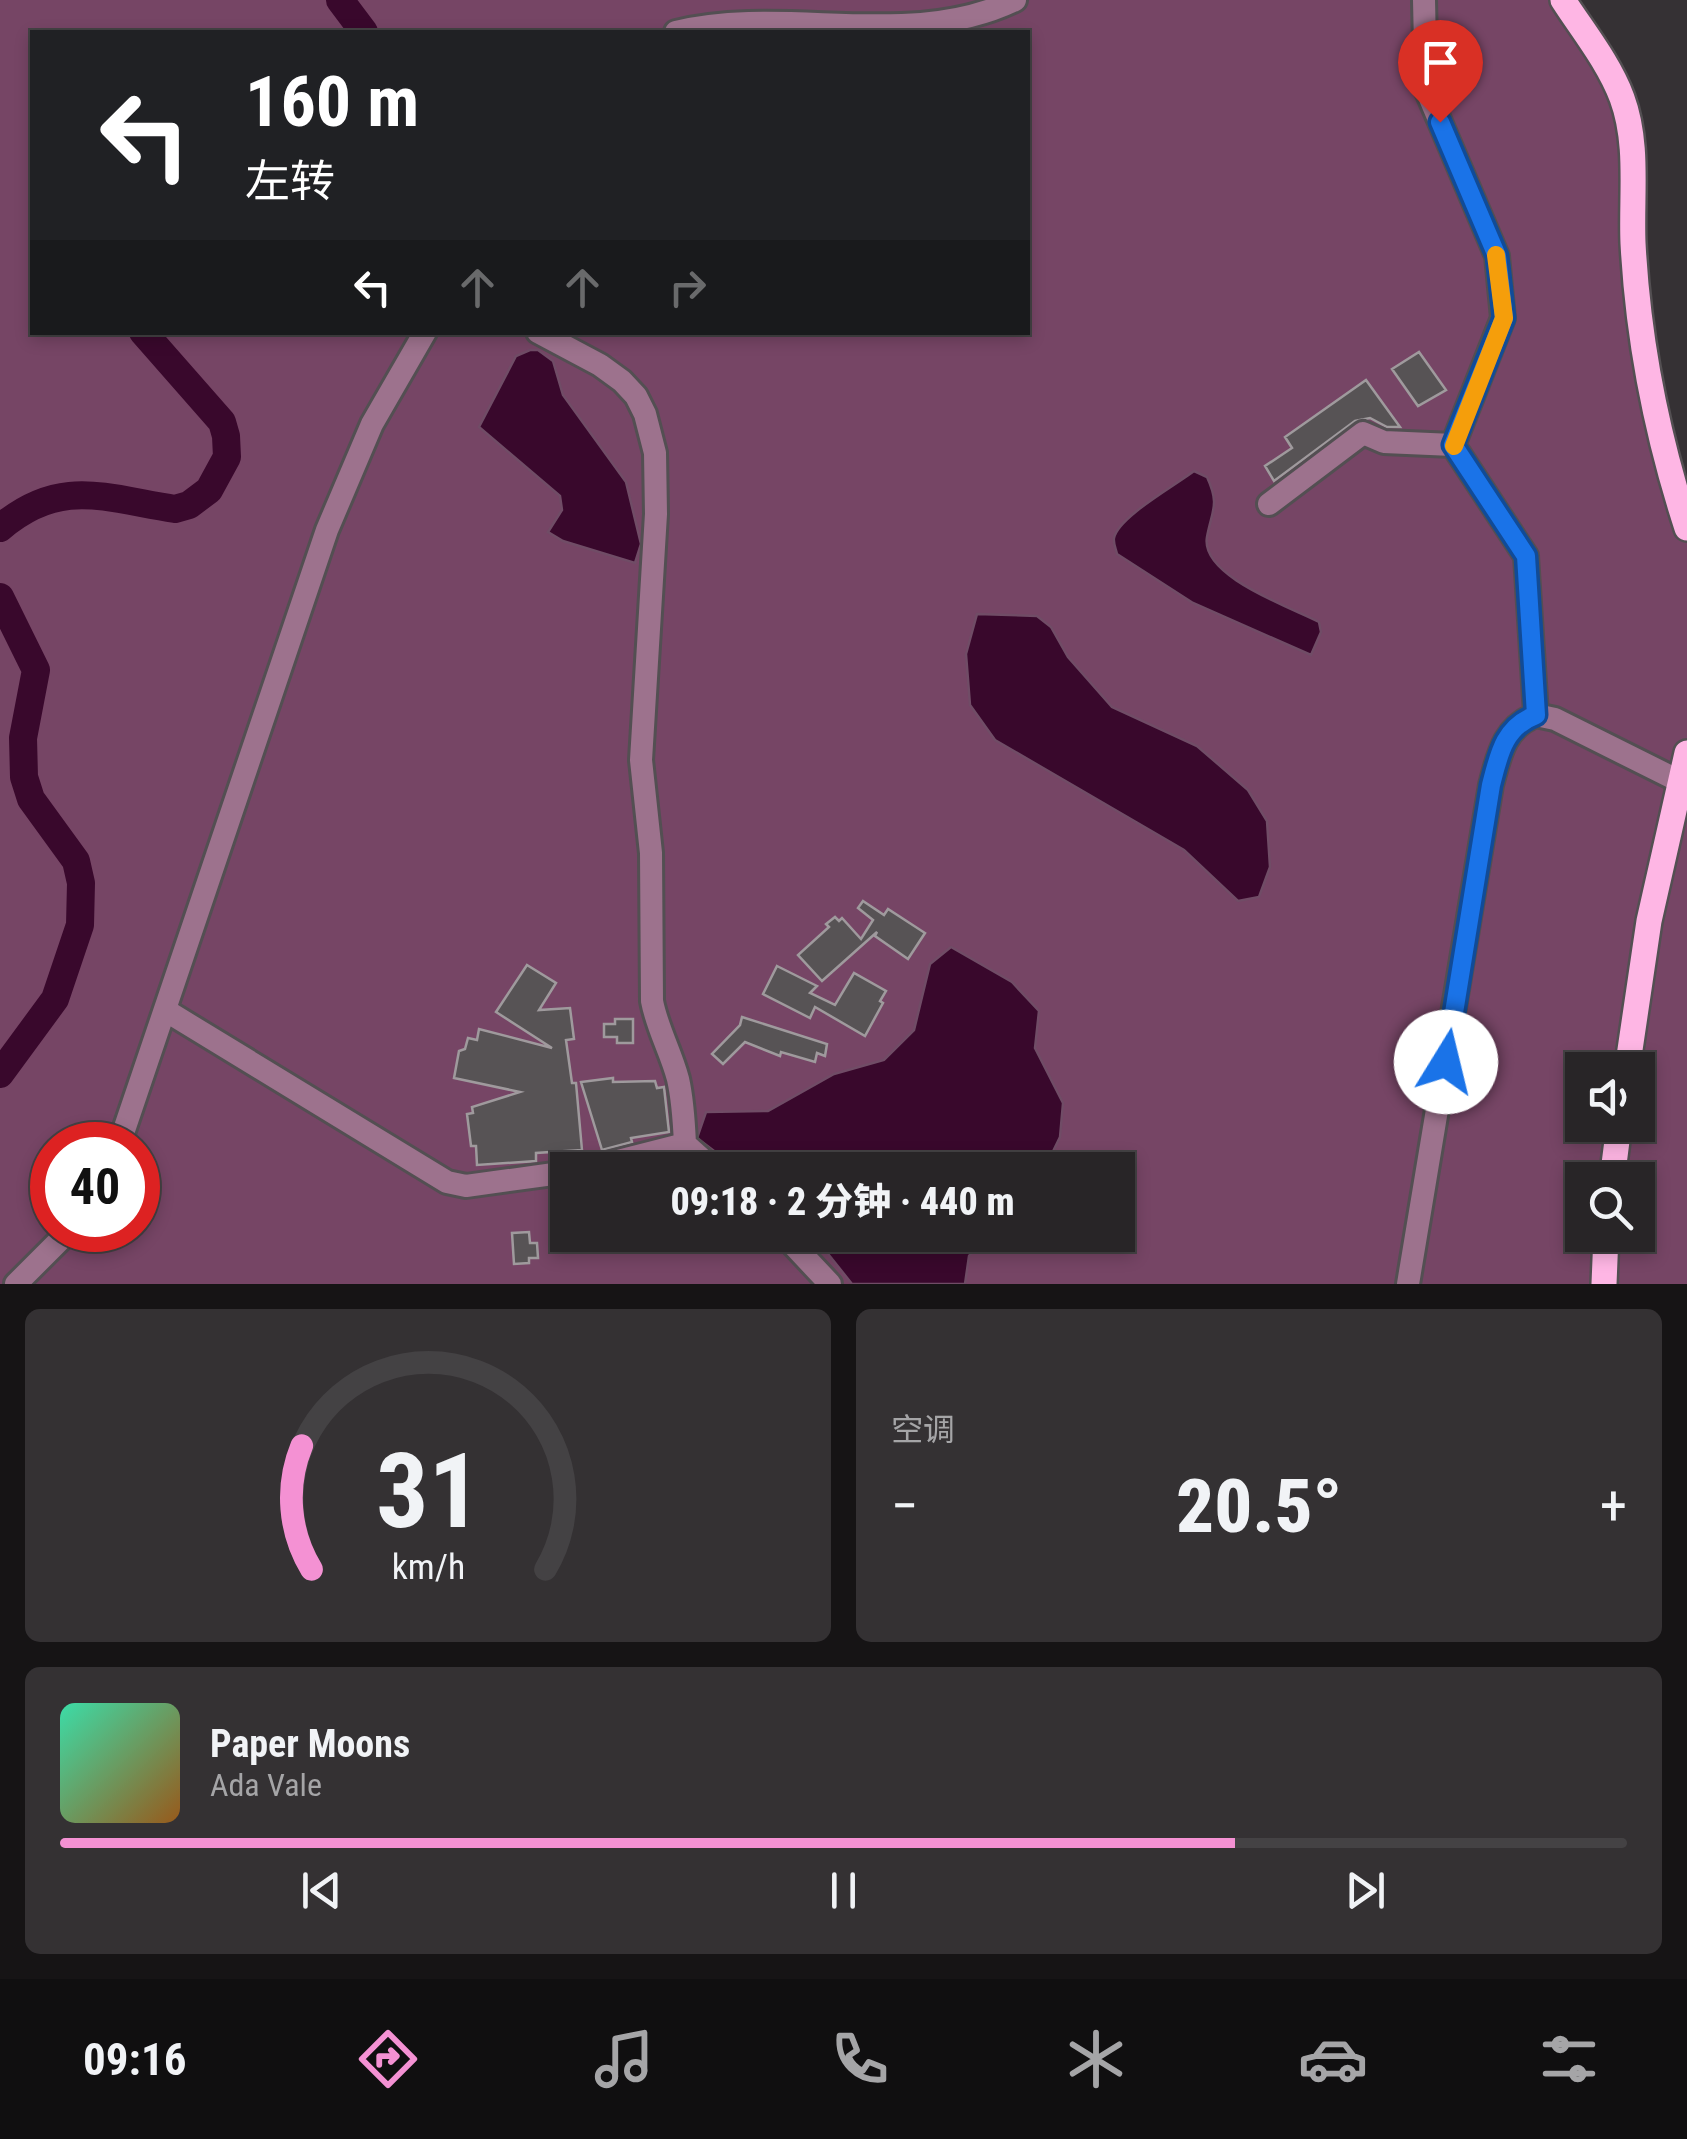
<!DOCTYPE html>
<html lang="zh">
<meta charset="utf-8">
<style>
:root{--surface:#282527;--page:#343133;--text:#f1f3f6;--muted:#a5a5a7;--line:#444244;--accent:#f491d3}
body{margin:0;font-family:"Roboto Condensed","Noto Sans SC",sans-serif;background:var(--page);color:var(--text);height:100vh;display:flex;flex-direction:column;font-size:38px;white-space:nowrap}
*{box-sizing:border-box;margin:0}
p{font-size:32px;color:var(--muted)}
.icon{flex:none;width:55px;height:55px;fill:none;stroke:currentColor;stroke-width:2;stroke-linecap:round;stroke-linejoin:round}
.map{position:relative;height:1284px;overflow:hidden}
.details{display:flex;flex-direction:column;gap:25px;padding:25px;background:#161415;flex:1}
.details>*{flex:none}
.top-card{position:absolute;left:30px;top:30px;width:1000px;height:305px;border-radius:0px;box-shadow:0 5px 15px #0003,0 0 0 2px var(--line);background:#202124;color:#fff;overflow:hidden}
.controls{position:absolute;left:1565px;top:1052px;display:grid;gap:20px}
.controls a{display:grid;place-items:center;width:90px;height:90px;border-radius:0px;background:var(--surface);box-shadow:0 5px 15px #0003,0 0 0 2px var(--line);font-size:50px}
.speed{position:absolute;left:30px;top:1122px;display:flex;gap:20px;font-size:50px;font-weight:700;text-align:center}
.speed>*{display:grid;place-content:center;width:130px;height:130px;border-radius:50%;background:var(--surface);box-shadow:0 5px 15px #0003,0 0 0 2px var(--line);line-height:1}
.speed .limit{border:15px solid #d22;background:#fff;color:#111}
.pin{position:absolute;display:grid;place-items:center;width:85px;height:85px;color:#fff;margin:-102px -42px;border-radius:50% 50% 50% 0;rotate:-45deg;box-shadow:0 0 10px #0007}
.pin .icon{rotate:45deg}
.me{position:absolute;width:110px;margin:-55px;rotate:9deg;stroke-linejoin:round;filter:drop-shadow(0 0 8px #0008)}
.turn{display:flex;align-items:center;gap:35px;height:210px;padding:0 50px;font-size:45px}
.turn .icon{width:130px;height:130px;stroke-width:2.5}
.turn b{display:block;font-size:70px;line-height:85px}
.lanes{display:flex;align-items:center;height:95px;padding:0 50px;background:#0003;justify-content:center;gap:50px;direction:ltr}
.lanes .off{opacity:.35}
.big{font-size:75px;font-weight:800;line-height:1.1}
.details .tile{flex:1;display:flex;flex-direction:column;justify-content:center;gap:15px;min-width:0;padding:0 35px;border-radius:15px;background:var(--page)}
.details .dial{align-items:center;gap:0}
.dial svg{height:260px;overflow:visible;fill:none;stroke:var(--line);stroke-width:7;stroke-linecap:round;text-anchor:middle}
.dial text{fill:var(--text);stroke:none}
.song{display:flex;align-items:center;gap:30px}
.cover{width:120px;height:120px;border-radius:15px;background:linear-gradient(135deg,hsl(160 70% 55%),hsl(30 70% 35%))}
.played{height:10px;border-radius:5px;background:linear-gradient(90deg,var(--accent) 75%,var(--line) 75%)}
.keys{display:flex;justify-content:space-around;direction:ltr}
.heat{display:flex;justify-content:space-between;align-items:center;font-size:55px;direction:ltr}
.details .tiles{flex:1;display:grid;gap:25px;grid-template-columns:1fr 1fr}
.tile:last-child{grid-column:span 2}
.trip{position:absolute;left:550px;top:1152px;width:585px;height:100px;border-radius:0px;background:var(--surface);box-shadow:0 5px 15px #0003,0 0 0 2px var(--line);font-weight:800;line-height:100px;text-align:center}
.menu{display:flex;height:160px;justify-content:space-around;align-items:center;background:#100f10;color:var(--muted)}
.menu .icon{width:70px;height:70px}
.menu .selected{color:var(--accent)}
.menu b{font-size:45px;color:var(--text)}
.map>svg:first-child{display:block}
.green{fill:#764565;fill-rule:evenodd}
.water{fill:#39082c;stroke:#704c66;stroke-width:2.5}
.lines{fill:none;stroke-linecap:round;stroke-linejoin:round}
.river{stroke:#39082c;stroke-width:28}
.building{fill:#575355;stroke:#9f9a9d;stroke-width:2.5}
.minor-casing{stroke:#534f52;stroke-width:28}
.major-casing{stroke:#534f52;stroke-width:30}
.minor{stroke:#9d728d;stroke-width:22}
.major{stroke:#feb6e4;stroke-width:25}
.route-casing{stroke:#114b97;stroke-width:25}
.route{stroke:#1a73e8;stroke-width:18}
.slow{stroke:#f59e0b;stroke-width:18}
</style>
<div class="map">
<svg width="1687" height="1284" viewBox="0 0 1687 1284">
<rect width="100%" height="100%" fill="#353134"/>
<path class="green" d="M0 0H1563L1610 72 1633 243 1687 528V1284H0ZM32 32H1028V332H32ZM1582 1070H1638V1125H1582ZM52 1145H138V1230H52ZM568 1170H1118V1235H568ZM1582 1180H1638V1235H1582Z"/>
<path class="water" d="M530 350H538L553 361 563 395 626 482 641 544 635 563 563 541 548 532 562 510 560 496 479 427 516 356Z
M1194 471 1207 477C1220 505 1212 510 1207 537 1200 576 1290 607 1319 622L1321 632 1311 655 1193 603 1117 554C1116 549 1113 543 1114 538 1118 517 1176 485 1194 471Z
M977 614 1037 616 1051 627 1068 657 1112 707 1197 746 1248 790 1267 821 1270 867 1259 897 1238 901 1184 850 995 740 970 705 966 654Z
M951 947 1012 982 1039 1011 1035 1048 1063 1103 1060 1137 1044 1170H739L697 1138 706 1112 768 1111 834 1074 884 1060 914 1030 930 964Z
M813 1235H985L969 1256 965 1284H852Z"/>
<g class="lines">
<path class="river" d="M340 0 364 32
M0 528C60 477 104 498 175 509L189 505 209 490 227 457 226 436 222 422 143 332
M0 597 36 670 23 738 24 777 31 799 76 861 81 883 80 925 55 999 0 1074"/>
</g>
<path class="building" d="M1419 352 1446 390 1418 406 1392 369Z
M1366 380 1400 427H1387L1370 418 1355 421 1274 481 1265 466 1292 448 1285 437Z
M863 901 884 915 888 909 925 933 908 959 875 936 877 932 822 981 798 955 829 927 826 924 835 917 839 921 842 918 861 939 873 920 858 908Z
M527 965 556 983 539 1010 570 1008 574 1039 566 1040 572 1083H576L582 1150 536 1153V1161L477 1165 476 1146H471L467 1114 473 1113 472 1107 520 1092 454 1078 459 1051 465 1049 468 1038 477 1040 479 1029 552 1048 496 1012Z
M777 966 817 986 810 993 835 1005 854 973 886 991 880 1001 883 1003 865 1036 815 1007 810 1018 763 994Z
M742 1017 827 1044 825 1056 817 1053 815 1062 781 1052 780 1056 745 1042 723 1064 712 1054 740 1025Z
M615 1019H633V1043H617V1037H604V1024H615Z
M613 1078V1082L655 1081 657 1088 664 1087 669 1132 631 1138 632 1142 602 1150 581 1082Z
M529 1232 530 1243H537L538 1258H529V1263L514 1264 512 1233Z"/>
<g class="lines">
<g class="minor-casing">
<path id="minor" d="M1424 0 1426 89 1497 256 1503 318 1453 445
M676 32C786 5 910 51 1015 0
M538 332 600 365 622 381 636 396 645 414 655 453 656 514 641 760 651 853 652 1001C657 1028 671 1052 678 1079 683 1101 684 1122 685 1144L714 1170
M1269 504 1363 433 1384 442 1453 445 1526 556 1536 715
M165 1010 447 1182 466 1186 568 1172
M119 1145 327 530 372 424 425 332
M583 1170 685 1144
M784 1235 830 1284
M16 1284 70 1230
M1408 1284 1491 785C1499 755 1504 727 1536 715L1555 719 1679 781"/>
</g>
<g class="major-casing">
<path id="major" d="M1563 0C1583 31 1609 63 1622 98 1639 144 1631 195 1633 243 1638 339 1657 436 1687 528
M1627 1070 1649 921 1687 753
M1612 1180 1619 1125
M1604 1284 1606 1235"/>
</g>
<use href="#minor" class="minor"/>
<use href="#major" class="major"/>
</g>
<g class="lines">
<g class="route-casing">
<path id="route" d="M1440 122 1497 256 1504 318 1453 445 1526 556 1536 715C1504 727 1499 754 1491 785L1446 1062"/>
</g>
<use href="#route" class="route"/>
<path class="slow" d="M1454 446 1504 318 1496 255"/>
</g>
</svg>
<div class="controls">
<a><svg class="icon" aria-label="sound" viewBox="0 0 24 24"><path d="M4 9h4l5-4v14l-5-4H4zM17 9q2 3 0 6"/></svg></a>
<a><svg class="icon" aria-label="search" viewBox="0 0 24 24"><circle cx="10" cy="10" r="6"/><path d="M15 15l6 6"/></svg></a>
</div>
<div class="speed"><div class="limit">40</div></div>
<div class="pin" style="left:1440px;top:122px;background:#d93025"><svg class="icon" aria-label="arrive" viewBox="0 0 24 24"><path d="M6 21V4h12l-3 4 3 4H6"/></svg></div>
<svg class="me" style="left:1446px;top:1062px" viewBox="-20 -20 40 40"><circle r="19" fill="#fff"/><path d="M0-13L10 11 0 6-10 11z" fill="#1a73e8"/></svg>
<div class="trip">09:18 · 2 分钟 · 440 m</div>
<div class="top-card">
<div class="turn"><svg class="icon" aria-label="left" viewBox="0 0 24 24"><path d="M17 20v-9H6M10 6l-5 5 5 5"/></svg><div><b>160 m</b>左转</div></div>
<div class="lanes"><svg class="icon" aria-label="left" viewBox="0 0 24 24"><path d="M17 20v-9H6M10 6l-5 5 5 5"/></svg><svg class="icon off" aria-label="ahead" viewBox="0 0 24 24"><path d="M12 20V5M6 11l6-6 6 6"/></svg><svg class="icon off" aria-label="ahead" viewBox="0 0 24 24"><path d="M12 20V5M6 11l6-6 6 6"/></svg><svg class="icon off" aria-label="right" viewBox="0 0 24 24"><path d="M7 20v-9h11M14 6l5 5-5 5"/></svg></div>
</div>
</div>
<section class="details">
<div class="tiles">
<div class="tile dial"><svg viewBox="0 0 100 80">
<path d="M14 69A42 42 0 1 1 86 69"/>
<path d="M14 69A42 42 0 0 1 11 31" stroke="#f491d3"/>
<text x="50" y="56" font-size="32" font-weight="700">31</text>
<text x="50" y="72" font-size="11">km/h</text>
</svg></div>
<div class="tile"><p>空调</p>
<div class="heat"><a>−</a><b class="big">20.5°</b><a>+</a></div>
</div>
<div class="tile">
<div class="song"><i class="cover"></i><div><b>Paper Moons</b><p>Ada Vale</p></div></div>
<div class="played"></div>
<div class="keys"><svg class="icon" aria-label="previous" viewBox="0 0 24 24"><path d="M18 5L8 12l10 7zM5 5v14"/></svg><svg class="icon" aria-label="pause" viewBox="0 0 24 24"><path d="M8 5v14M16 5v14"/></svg><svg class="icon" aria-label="next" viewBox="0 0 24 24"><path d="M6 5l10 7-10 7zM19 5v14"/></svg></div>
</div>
</div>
</section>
<nav class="menu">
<b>09:16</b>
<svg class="icon selected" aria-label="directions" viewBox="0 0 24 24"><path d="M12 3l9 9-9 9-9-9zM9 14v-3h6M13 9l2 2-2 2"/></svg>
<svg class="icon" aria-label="music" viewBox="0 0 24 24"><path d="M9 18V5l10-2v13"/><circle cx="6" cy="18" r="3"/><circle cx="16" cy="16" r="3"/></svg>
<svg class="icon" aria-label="phone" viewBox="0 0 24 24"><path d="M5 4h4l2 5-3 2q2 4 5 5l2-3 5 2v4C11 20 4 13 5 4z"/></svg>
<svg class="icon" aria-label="climate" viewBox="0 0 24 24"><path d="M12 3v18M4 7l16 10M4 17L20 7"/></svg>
<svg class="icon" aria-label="car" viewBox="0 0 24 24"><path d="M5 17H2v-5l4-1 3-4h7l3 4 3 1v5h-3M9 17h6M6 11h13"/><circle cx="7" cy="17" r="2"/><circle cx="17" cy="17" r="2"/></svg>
<svg class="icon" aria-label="filters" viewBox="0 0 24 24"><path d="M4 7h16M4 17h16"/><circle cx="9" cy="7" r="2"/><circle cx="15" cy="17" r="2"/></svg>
</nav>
